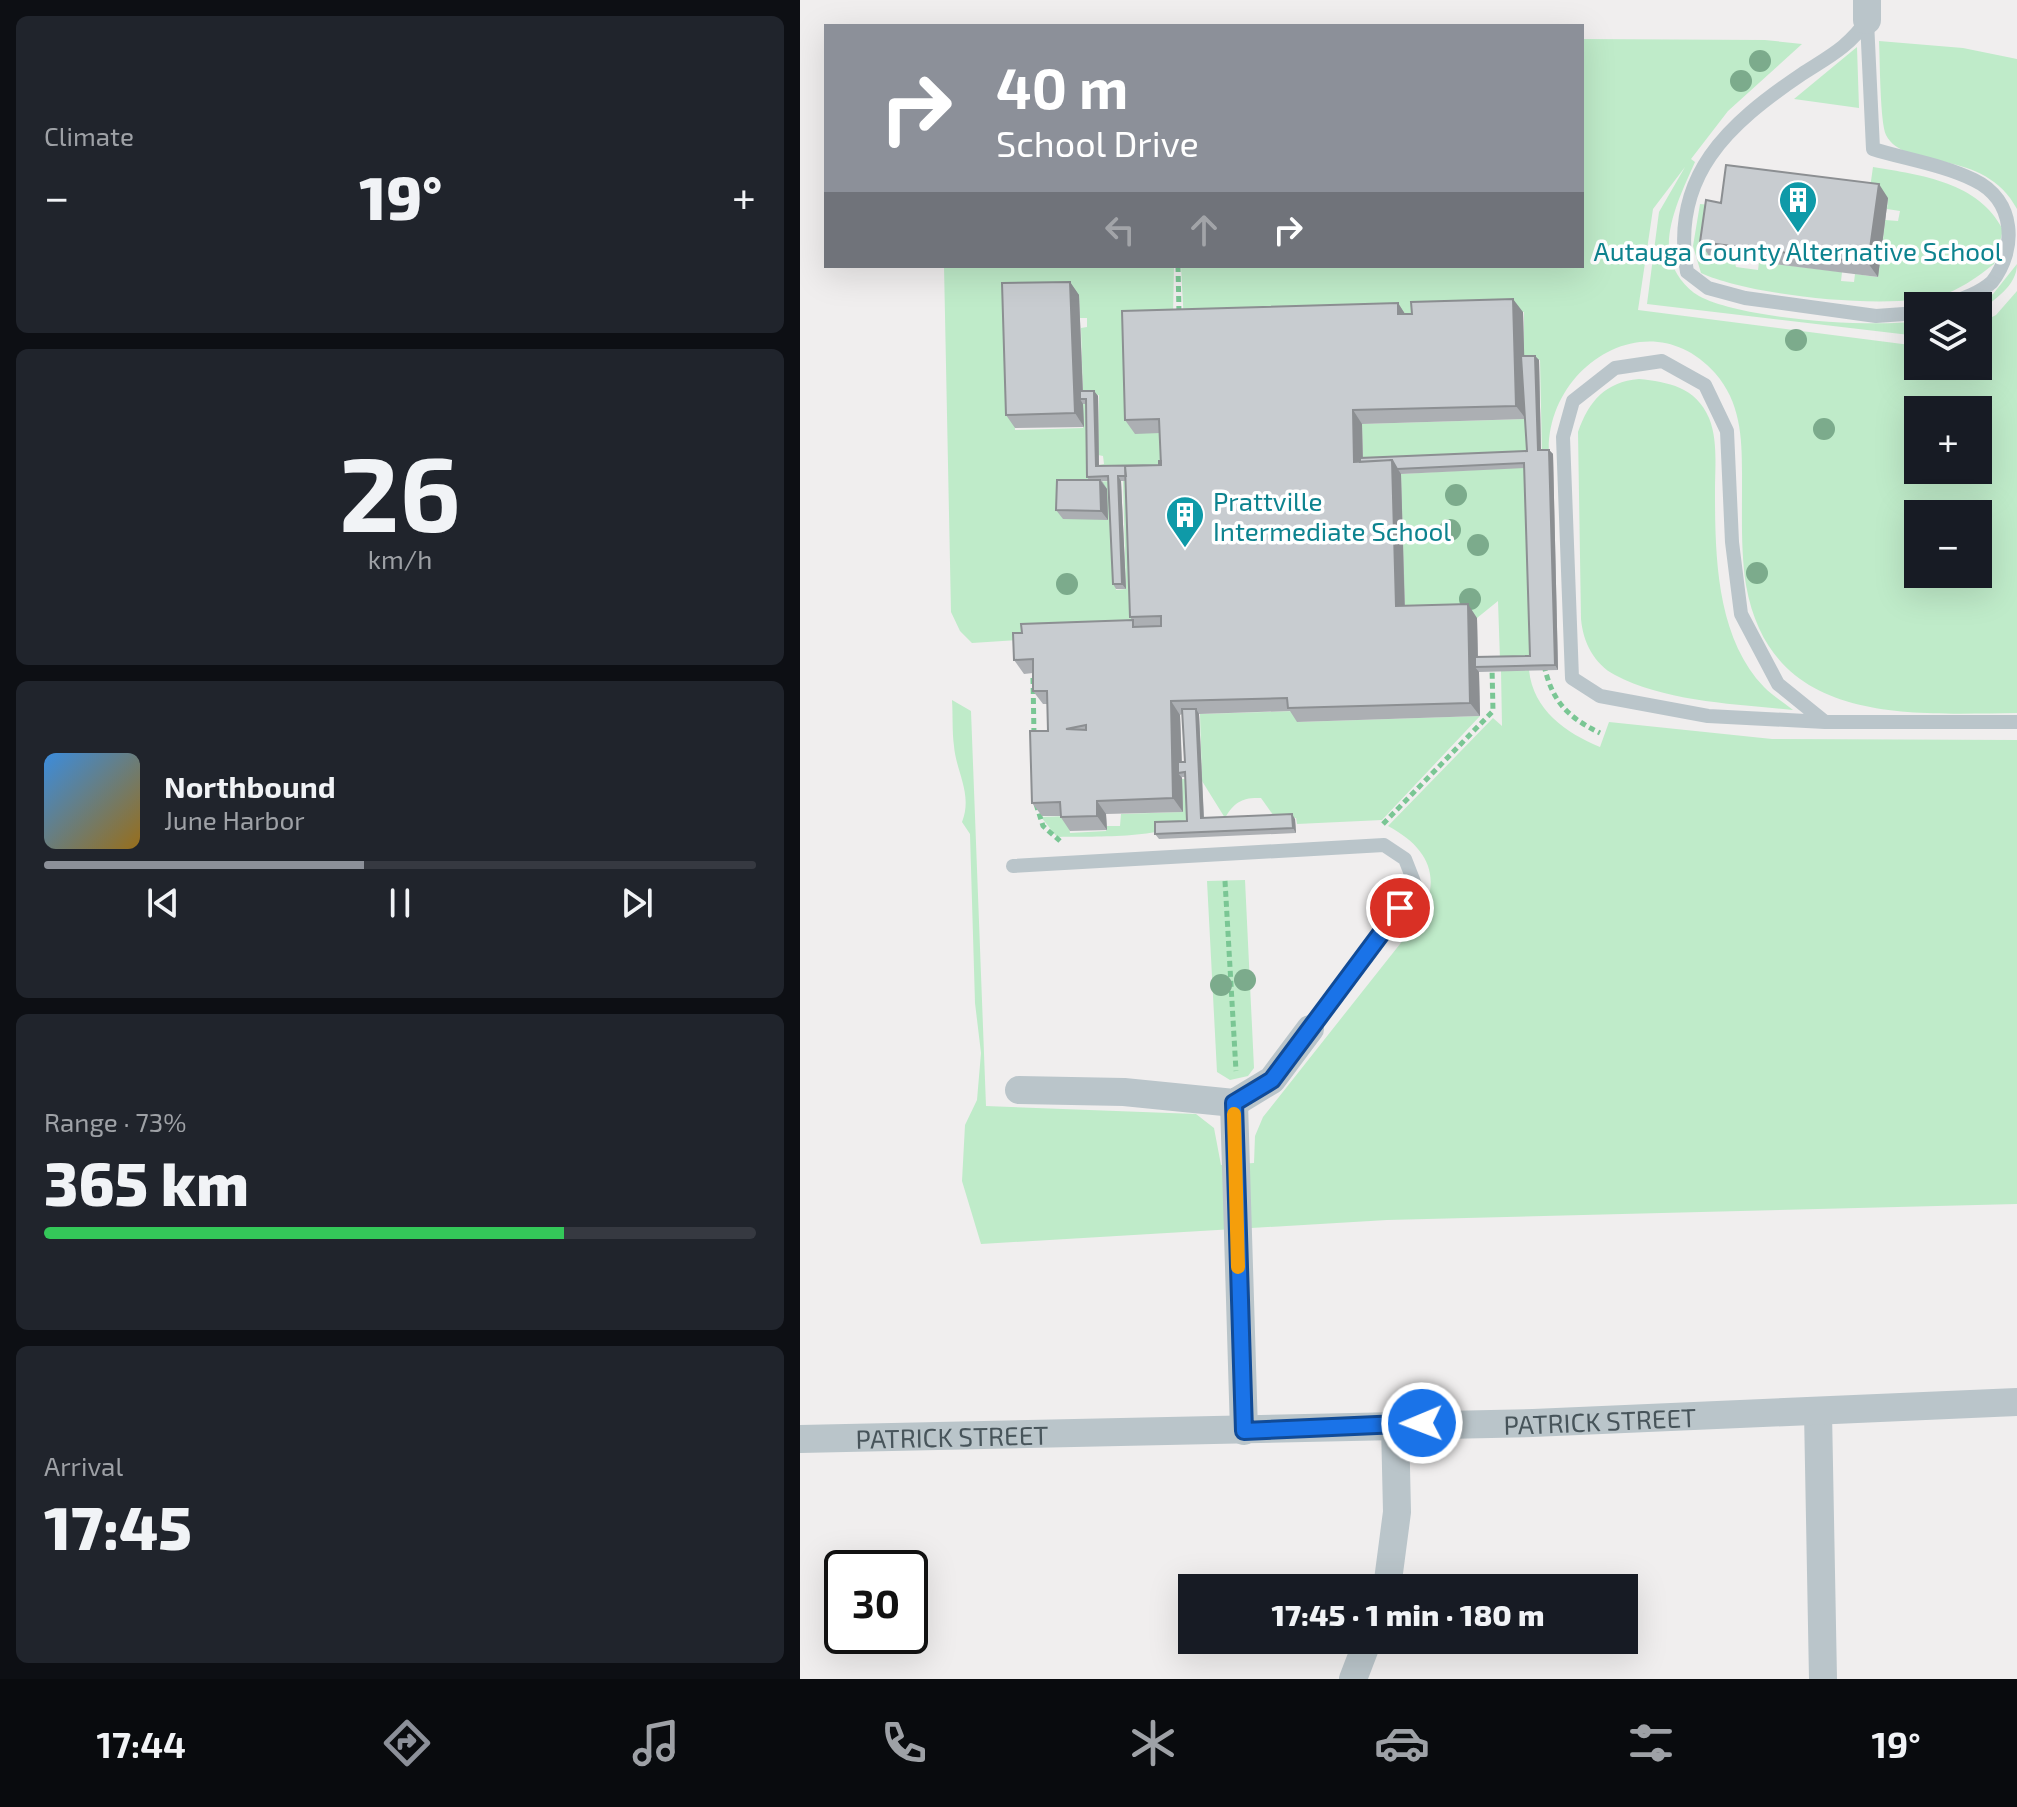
<!DOCTYPE html>
<meta charset="utf-8">
<style>
:root{--surface:#171b24;--page:#20242c;--text:#f1f3f6;--muted:#9ea1a6;--line:#363941;--accent:#8c9099}
body{margin:0;font-family:"Exo 2",sans-serif;background:var(--page);color:var(--text);height:100vh;display:flex;flex-direction:column;font-size:30px;white-space:nowrap}
*{box-sizing:border-box;margin:0}
p{font-size:26px;color:var(--muted)}
.icon{flex:none;width:44px;height:44px;fill:none;stroke:currentColor;stroke-width:2;stroke-linecap:round;stroke-linejoin:round}
.map{position:relative;flex:1;overflow:hidden}
.panel{display:flex;flex-direction:column;gap:16px;padding:16px;background:#0d0f14;width:800px}
.panel>*{flex:none}
.guide{position:absolute;left:24px;top:24px;width:760px;height:244px;border-radius:0px;box-shadow:0 8px 32px #0002;background:#8c9099;color:#fff;overflow:hidden}
.fabs{position:absolute;left:1104px;top:292px;display:grid;gap:16px}
.fabs a{display:grid;place-items:center;width:88px;height:88px;border-radius:0px;background:var(--surface);box-shadow:0 8px 32px #0002;font-size:40px}
.speed{position:absolute;left:24px;top:1550px;display:flex;gap:16px;font-size:40px;font-weight:700;text-align:center}
.speed>*{display:grid;place-content:center;width:104px;height:104px;border-radius:50%;background:var(--surface);box-shadow:0 8px 32px #0002;line-height:1}
.speed .limit{border:4px solid #111;border-radius:12px;background:#fff;color:#111}
.pin{position:absolute;display:grid;place-items:center;width:68px;height:68px;color:#fff;margin:-34px;border:4px solid #fff;border-radius:50%;box-shadow:0 2px 8px #0007}
.me{position:absolute;width:88px;margin:-44px;rotate:269deg;stroke-linejoin:round;filter:drop-shadow(0 0 6px #0008)}
.turn{display:flex;align-items:center;gap:28px;height:168px;padding:0 40px;font-size:36px}
.turn .icon{width:104px;height:104px;stroke-width:2.5}
.turn b{display:block;font-size:56px;line-height:68px}
.lanes{display:flex;align-items:center;height:76px;padding:0 40px;background:#0003;justify-content:center;gap:40px;direction:ltr}
.lanes .off{opacity:.35}
.big{font-size:60px;font-weight:800;line-height:1.1}
.panel .widget{flex:1;display:flex;flex-direction:column;justify-content:center;gap:12px;min-width:0;padding:0 28px;border-radius:12px;background:var(--page)}
.panel .dial{align-items:center;gap:0}
.dial b{font-size:104px;line-height:1}
.song{display:flex;align-items:center;gap:24px}
.cover{width:96px;height:96px;border-radius:12px;background:linear-gradient(135deg,hsl(210 70% 55%),hsl(40 70% 35%))}
.played{height:8px;border-radius:4px;background:linear-gradient(90deg,var(--accent) 45%,var(--line) 45%)}
.keys{display:flex;justify-content:space-around;direction:ltr}
.heat{display:flex;justify-content:space-between;align-items:center;font-size:44px;direction:ltr}
.charge{height:12px;border-radius:6px;background:linear-gradient(90deg,#34c759 73%,var(--line) 0)}
.trip{position:absolute;left:378px;top:1574px;width:460px;height:80px;border-radius:0px;background:var(--surface);box-shadow:0 8px 32px #0002;font-weight:800;line-height:80px;text-align:center}
.menu{display:flex;height:128px;justify-content:space-around;align-items:center;background:#090b0e;color:var(--muted)}
.menu .icon{width:56px;height:56px}
.menu .active{color:var(--accent)}
.menu b{font-size:36px;color:var(--text)}
main{display:flex;flex:1;min-height:0}
.map>svg:first-child{display:block}
.green{fill:#bfebc9;fill-rule:evenodd}
.lines{fill:none;stroke-linecap:round;stroke-linejoin:round}
.path{stroke:#7ac694;stroke-width:5;stroke-dasharray:6 4;stroke-linecap:butt}
.lane{stroke:#bac5ca;stroke-width:14}
.street{stroke:#bac5ca;stroke-width:28}
.tree{fill:#7cab8c}
.wall{fill:#acafb3;fill-rule:evenodd}
.shaded-wall{fill:#8c8f92}
.building{fill:#c8ccd0;stroke:#8c8f92;stroke-width:2;fill-rule:evenodd}
.route-casing{stroke:#114b97;stroke-width:20}
.route{stroke:#1a73e8;stroke-width:14}
.slow{stroke:#f59e0b;stroke-width:14}
.labels{text-anchor:middle;dominant-baseline:central;stroke-width:7;stroke-linejoin:round;paint-order:stroke}
.culture-label{font-size:26px;fill:#0d838f;stroke:#fff}
.street-label{font-size:26px;fill:#47545a;stroke:#fff}
</style>
<main>
<section class="panel">
<div class="widget"><p>Climate</p>
<div class="heat"><a>−</a><b class="big">19°</b><a>+</a></div>
</div>
<div class="widget dial"><b>26</b><p>km/h</p></div>
<div class="widget">
<div class="song"><i class="cover"></i><div><b>Northbound</b><p>June Harbor</p></div></div>
<div class="played"></div>
<div class="keys"><svg class="icon" aria-label="previous" viewBox="0 0 24 24"><path d="M18 5L8 12l10 7zM5 5v14"/></svg><svg class="icon" aria-label="pause" viewBox="0 0 24 24"><path d="M8 5v14M16 5v14"/></svg><svg class="icon" aria-label="next" viewBox="0 0 24 24"><path d="M6 5l10 7-10 7zM19 5v14"/></svg></div>
</div>
<div class="widget"><p>Range · 73%</p><b class="big">365 km</b><div class="charge"></div></div>
<div class="widget"><p>Arrival</p><b class="big">17:45</b></div>
</section>
<div class="map">
<svg width="1217" height="1679" viewBox="0 0 1217 1679">
<rect width="100%" height="100%" fill="#f0eeee"/>
<path class="green" d="M782 39 965 40 1002 44 928 111 891 159 895 162C883 189 864 227 870 257 874 273 885 288 899 296 941 319 1070 328 1118 321V336L847 304 859 212 885 167 853 209 838 310 1118 346V366H1178V324L1196 315 1217 291V713C1108 714 971 726 946 585 941 553 942 520 942 488 942 447 944 406 915 373 849 299 744 367 749 455H742L740 360H724V312L384 323 381 266H782ZM1118 410H1178V470H1118ZM1118 514H1178V574H1118Z
M1079 41 1163 48 1217 59V209C1185 147 1104 171 1086 135 1080 122 1080 60 1079 41Z
M1057 47 1059 108 994 99Z
M1073 167C1121 175 1179 182 1203 230L1194 264C1180 275 1165 286 1148 293 1097 312 950 296 901 273L893 246 900 204 921 206 936 267 958 270 959 262 1042 272 1041 281 1054 282 1055 274 1077 277 1080 261 1094 263 1095 251 1082 249 1085 220 1098 221 1100 211 1087 209 1088 198 1069 195Z
M1217 264C1217 286 1194 300 1178 312V306H1173L1193 294Z
M144 266H374L370 465 299 471V465L304 464 303 456 298 455 299 395H283L281 328 287 327V318H280L279 295 210 297 215 430 283 428V404H289L291 482 312 481 316 590 326 589 323 481H335L340 632 172 643 160 631 151 612Z
M839 379C868 382 896 387 909 418 918 440 915 467 915 490 915 555 916 637 964 687 972 695 983 702 993 710 936 704 866 702 815 675 794 664 783 642 781 619L778 432C789 401 805 382 839 379Z
M726 419 730 455 563 459 562 424Z
M728 467 734 661 700 660 698 601 677 618 605 620 601 474Z
M729 670C733 710 766 733 800 747L809 722 972 739 1217 740V1204L587 1220 181 1244 162 1181 165 1125 177 1100 181 1053 175 1003 170 834 162 822C173 794 156 772 154 746 152 731 153 715 152 700L171 711 186 1106 396 1114 414 1128 421 1165 454 1163 455 1136 463 1117 619 920C643 878 629 848 588 826L693 718 702 726 701 671Z
M496 711 498 722 680 716 582 820 497 824 496 818 476 819 461 798C443 797 434 802 425 818L402 781 400 714Z
M381 779H387L389 818C370 840 286 836 257 837L241 817 268 816 270 833 306 831 307 826H320L321 814 382 812Z
M445 880 454 1068 448 1076 430 1080 417 1072 407 881Z"/>
<g class="lines">
<path class="path" d="M378 266 379 313
M744 665C752 701 767 717 800 733
M233 678 234 735
M236 804 243 826 260 841
M583 824 693 711 692 667
M425 881 436 1071"/>
<path class="lane" d="M1067 20C1049 47 1028 57 1002 74 928 124 870 176 887 272L908 288 945 298 1076 316 1118 313
M1067 21 1073 149C1105 159 1144 165 1174 180 1216 200 1217 250 1192 282 1179 294 1159 300 1142 306
M1025 722 978 684 941 614 932 542 927 431 905 385 862 361 815 368 773 401 763 437 772 678 800 696 908 716 1025 722H1217
M213 866 584 845 605 859 616 887 510 1029"/>
<g class="street">
<path d="M1067 0V20"/>
<path d="M219 1090 324 1092 434 1103 472 1080 510 1029"/>
<path d="M434 1103 444 1431"/>
<path d="M1018 1412 1023 1679"/>
<path id="s1" d="M0 1439 733 1423 1217 1402"/>
<path d="M587 1588 597 1512 595 1424"/>
<path d="M553 1679 568 1640"/>
</g>
</g>
<g class="tree">
<circle cx="960" cy="61" r="11"/>
<circle cx="941" cy="81" r="11"/>
<circle cx="996" cy="340" r="11"/>
<circle cx="1024" cy="429" r="11"/>
<circle cx="656" cy="495" r="11"/>
<circle cx="650" cy="530" r="11"/>
<circle cx="678" cy="545" r="11"/>
<circle cx="957" cy="573" r="11"/>
<circle cx="267" cy="584" r="11"/>
<circle cx="670" cy="599" r="11"/>
<circle cx="445" cy="980" r="11"/>
<circle cx="421" cy="985" r="11"/>
</g>
<path class="wall" d="M1088 198 1078 277 909 256 900 242 921 203Z
M270 282 279 295 283 391H294L298 396 299 466 359 465 361 461 360 433 335 434 325 420 598 303 605 314 723 312 724 356H735L739 360 741 450H749L753 454 758 670 679 672 680 716 497 722 490 711 399 714 404 818 495 819 496 833 359 839 355 834 387 821 385 777H382L383 812 306 814 307 830 270 831 260 816H242L232 803 248 731V704H243L233 691V673L224 674 214 660 222 633 332 620 330 617 326 481H321L326 589H316L313 584 309 481H302L307 489 308 520 263 519 256 510 289 480 287 477 286 404H283L284 427 215 428 206 415ZM725 419 727 451 563 458 562 424ZM725 468 730 656 678 657 677 618 605 606 601 474ZM382 714 385 762H382L380 715Z"/>
<path class="shaded-wall" d="M1079 184 1088 198 1078 277 1068 263Z
M270 282 279 295 283 399H280L283 404 284 427 275 413Z
M713 299 723 312 726 419 716 406Z
M598 303 607 317 598 314Z
M735 356 739 360 741 455 738 450Z
M294 391 298 396 299 471 296 466Z
M553 410 562 424 563 471 554 462Z
M749 450 753 454 758 670 755 665Z
M592 460 601 474 605 620 596 606Z
M318 476 321 481 326 589 322 584Z
M300 480 307 489 308 520 301 511Z
M668 604 677 618 678 667H675L679 672 680 716 670 703Z
M371 701 380 715 382 773H378L382 778 383 812 373 798Z
M396 709 399 714 404 823 401 818Z
M297 801 306 814 307 830 297 816Z
M492 814 495 819 496 833 493 828Z"/>
<path class="building" d="M926 165 1079 184 1068 263 900 242 906 200 921 203Z
M270 282 275 413 206 415 202 283Z
M713 299 716 406 553 410 554 462 592 460 596 606 668 604 670 703 488 708 487 698 371 701 373 798 297 801V816L261 817 260 802 232 803 230 731H248L247 691H233V659L214 660 213 633H222L221 624 333 620V627L361 626V616L330 617 325 466 361 465 359 419 325 420 322 311 598 303V314H612L611 302ZM286 725V730L266 729Z
M721 356H735L738 450H749L755 665 675 667V657L730 656 724 463 597 469 592 460 560 462V458L727 451Z
M280 391H294L296 466 359 465V461H361V465L325 466 326 476H318L322 584H313L308 476 287 477 286 399H280Z
M257 480H300L301 511 256 510Z
M382 709H396L401 818 492 814 493 828 355 834V822L387 821 385 772 378 773V762H385Z"/>
<g class="lines">
<g class="route-casing">
<path id="route" d="M600 908 472 1080 434 1103 444 1431 622 1423"/>
</g>
<use href="#route" class="route"/>
<path class="slow" d="M434 1114 438 1267"/>
</g>
<defs>
<g id="building-pin" transform="scale(2)"><path d="M0 17L-7.5 6A9.5 9.5 0 1 1 7.5 6Z" fill="#0f9aa8" stroke="#fff"/><path d="M-4-6H4V6H1V3H-1V6H-4ZM-2.5-4.3h1.7v1.8h-1.7ZM.8-4.3h1.7v1.8H.8ZM-2.5-1h1.7V.8h-1.7ZM.8-1h1.7V.8H.8Z" fill="#fff"/></g>
</defs>
<g fill-rule="evenodd">
<use href="#building-pin" x="998" y="200"/>
<use href="#building-pin" x="385" y="515"/>
</g>
<g class="labels">
<g class="culture-label">
<text x="998" y="250">Autauga County Alternative School</text>
<text x="413" y="500" text-anchor="start">Prattville<tspan x="413" dy="30">Intermediate School</tspan></text>
</g>
<g class="street-label">
<text stroke="none"><textPath href="#s1" startOffset="800">PATRICK STREET</textPath></text>
<text stroke="none"><textPath href="#s1" startOffset="152">PATRICK STREET</textPath></text>
</g>
</g>
</svg>
<div class="fabs">
<a><svg class="icon" aria-label="layers" viewBox="0 0 24 24"><path d="M12 4l9 5-9 5-9-5zM3 14l9 5 9-5"/></svg></a>
<a>+</a>
<a>−</a>
</div>
<div class="speed"><div class="limit">30</div></div>
<div class="pin" style="left:600px;top:908px;background:#d93025"><svg class="icon" aria-label="arrive" viewBox="0 0 24 24"><path d="M6 21V4h12l-3 4 3 4H6"/></svg></div>
<svg class="me" style="left:622px;top:1423px" viewBox="-20 -20 40 40"><circle r="17" fill="#1a73e8" stroke="#fff" stroke-width="3"/><path d="M0-11L8 9 0 5-8 9z" fill="#fff"/></svg>
<div class="trip">17:45 · 1 min · 180 m</div>
<div class="guide">
<div class="turn"><svg class="icon" aria-label="right" viewBox="0 0 24 24"><path d="M7 20v-9h11M14 6l5 5-5 5"/></svg><div><b>40 m</b>School Drive</div></div>
<div class="lanes"><svg class="icon off" aria-label="left" viewBox="0 0 24 24"><path d="M17 20v-9H6M10 6l-5 5 5 5"/></svg><svg class="icon off" aria-label="ahead" viewBox="0 0 24 24"><path d="M12 20V5M6 11l6-6 6 6"/></svg><svg class="icon" aria-label="right" viewBox="0 0 24 24"><path d="M7 20v-9h11M14 6l5 5-5 5"/></svg></div>
</div>
</div>
</main>
<nav class="menu">
<b>17:44</b>
<svg class="icon active" aria-label="directions" viewBox="0 0 24 24"><path d="M12 3l9 9-9 9-9-9zM9 14v-3h6M13 9l2 2-2 2"/></svg>
<svg class="icon" aria-label="music" viewBox="0 0 24 24"><path d="M9 18V5l10-2v13"/><circle cx="6" cy="18" r="3"/><circle cx="16" cy="16" r="3"/></svg>
<svg class="icon" aria-label="phone" viewBox="0 0 24 24"><path d="M5 4h4l2 5-3 2q2 4 5 5l2-3 5 2v4C11 20 4 13 5 4z"/></svg>
<svg class="icon" aria-label="climate" viewBox="0 0 24 24"><path d="M12 3v18M4 7l16 10M4 17L20 7"/></svg>
<svg class="icon" aria-label="car" viewBox="0 0 24 24"><path d="M5 17H2v-5l4-1 3-4h7l3 4 3 1v5h-3M9 17h6M6 11h13"/><circle cx="7" cy="17" r="2"/><circle cx="17" cy="17" r="2"/></svg>
<svg class="icon" aria-label="filters" viewBox="0 0 24 24"><path d="M4 7h16M4 17h16"/><circle cx="9" cy="7" r="2"/><circle cx="15" cy="17" r="2"/></svg>
<b>19°</b>
</nav>
